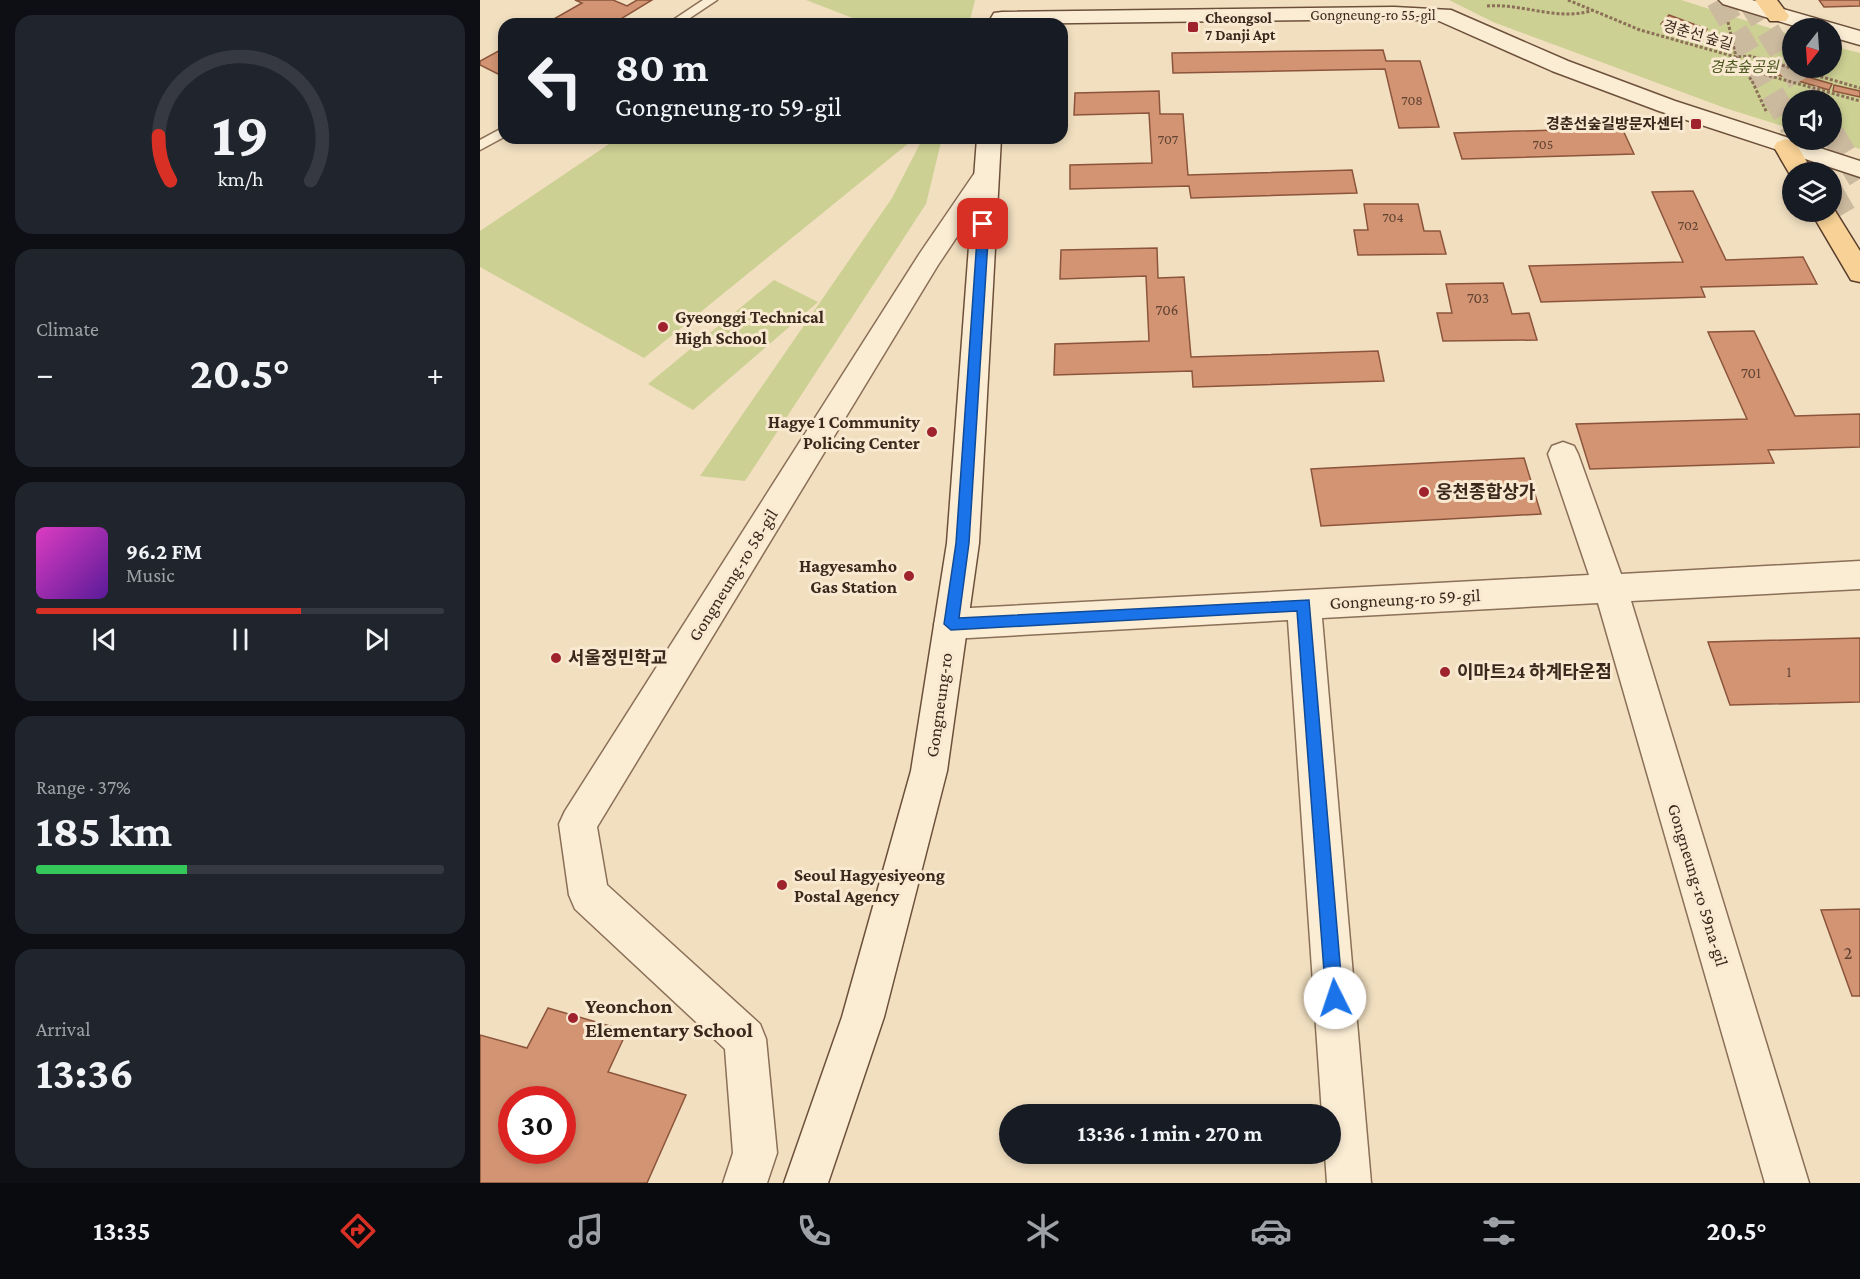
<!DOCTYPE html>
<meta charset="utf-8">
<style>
:root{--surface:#171b24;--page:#20242c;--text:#f1f3f6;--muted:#9ea1a6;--line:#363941;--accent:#d93025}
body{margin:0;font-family:"Crimson Pro","Noto Sans KR",serif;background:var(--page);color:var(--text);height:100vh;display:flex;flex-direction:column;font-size:22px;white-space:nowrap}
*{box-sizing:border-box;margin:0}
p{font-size:20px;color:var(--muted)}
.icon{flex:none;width:33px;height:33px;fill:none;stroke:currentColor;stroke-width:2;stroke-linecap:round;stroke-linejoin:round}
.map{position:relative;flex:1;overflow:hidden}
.details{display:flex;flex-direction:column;gap:15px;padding:15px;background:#0d0f14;width:480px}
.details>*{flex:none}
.banner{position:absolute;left:18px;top:18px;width:570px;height:126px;border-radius:18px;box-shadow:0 3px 9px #0003;background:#171b24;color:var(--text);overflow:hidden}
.needle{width:39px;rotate:197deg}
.controls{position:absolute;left:1302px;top:18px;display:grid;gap:12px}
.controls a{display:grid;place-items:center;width:60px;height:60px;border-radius:50%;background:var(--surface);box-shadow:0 3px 9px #0003;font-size:30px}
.speed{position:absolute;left:18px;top:1086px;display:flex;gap:12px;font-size:30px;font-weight:700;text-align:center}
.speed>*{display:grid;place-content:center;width:78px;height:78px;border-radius:50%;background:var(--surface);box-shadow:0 3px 9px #0003;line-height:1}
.speed .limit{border:9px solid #d22;background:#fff;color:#111}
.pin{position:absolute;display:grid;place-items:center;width:51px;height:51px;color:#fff;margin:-26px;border-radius:12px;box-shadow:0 3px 9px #0006}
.me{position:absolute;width:66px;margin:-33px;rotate:356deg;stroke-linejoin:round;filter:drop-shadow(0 0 4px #0008)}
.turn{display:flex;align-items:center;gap:21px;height:126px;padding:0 18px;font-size:27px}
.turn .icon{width:78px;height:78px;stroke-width:2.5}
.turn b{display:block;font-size:42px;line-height:51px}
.big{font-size:45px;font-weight:700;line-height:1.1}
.details .widget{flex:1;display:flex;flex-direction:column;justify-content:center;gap:9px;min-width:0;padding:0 21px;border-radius:18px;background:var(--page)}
.details .dial{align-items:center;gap:0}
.dial svg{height:156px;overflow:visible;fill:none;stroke:var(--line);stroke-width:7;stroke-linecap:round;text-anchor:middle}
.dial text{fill:var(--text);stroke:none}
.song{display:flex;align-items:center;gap:18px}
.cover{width:72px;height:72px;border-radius:9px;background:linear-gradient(135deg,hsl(310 70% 55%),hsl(270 70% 35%))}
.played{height:6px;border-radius:3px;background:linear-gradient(90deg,var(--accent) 65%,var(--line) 65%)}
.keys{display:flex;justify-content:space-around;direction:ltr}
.heat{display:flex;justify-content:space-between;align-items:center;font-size:33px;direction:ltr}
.charge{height:9px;border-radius:4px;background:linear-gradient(90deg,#34c759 37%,var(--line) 0)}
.trip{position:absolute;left:519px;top:1104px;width:342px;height:60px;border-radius:30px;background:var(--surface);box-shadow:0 3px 9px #0003;font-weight:700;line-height:60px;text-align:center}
.tab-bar{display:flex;height:96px;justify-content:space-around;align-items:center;background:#090b0e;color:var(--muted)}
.tab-bar .icon{width:42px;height:42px}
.tab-bar .on{color:var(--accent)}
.tab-bar b{font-size:27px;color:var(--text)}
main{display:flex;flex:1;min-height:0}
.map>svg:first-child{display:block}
.green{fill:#cdd093}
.building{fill:#d29473;stroke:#8c553b;stroke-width:1.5;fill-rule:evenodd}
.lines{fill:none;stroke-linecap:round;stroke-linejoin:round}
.primary-tunnel{stroke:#ccba9f;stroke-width:24;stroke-dasharray:24 12;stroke-linecap:butt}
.lane-casing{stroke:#8b6f57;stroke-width:3}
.street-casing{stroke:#8b6f57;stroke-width:3}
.secondary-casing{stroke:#6d503a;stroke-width:3}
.primary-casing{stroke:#583d2b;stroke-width:3}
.path{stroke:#8b6f57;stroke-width:3;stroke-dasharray:3 2;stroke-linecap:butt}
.lane{fill:#fbedd4;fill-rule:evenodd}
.street{fill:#fbedd4;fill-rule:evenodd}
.secondary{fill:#fbedd4;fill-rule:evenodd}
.primary{fill:#f7d195;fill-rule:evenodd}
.route{fill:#1a73e8;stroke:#114b97;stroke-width:1.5}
.poi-dot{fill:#9e232c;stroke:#f8e9d0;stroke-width:2}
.labels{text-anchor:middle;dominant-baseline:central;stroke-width:6;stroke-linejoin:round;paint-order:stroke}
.far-number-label{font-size:14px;fill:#604332}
.far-street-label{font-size:15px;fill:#3a281c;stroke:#f8e9d0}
.far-poi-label{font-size:15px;font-weight:bold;fill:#3a281c;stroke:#f8e9d0;text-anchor:start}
.far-park-label{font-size:15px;font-style:italic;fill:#4e5821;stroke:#f8e9d0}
.number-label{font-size:15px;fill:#604332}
.poi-label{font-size:18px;font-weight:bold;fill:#3a281c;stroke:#f8e9d0;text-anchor:start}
.street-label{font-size:18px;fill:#3a281c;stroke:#f8e9d0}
.near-number-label{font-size:18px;fill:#604332}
.near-poi-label{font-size:21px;font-weight:bold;fill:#3a281c;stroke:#f8e9d0;text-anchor:start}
</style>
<main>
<section class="details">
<div class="widget dial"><svg viewBox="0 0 100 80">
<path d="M14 69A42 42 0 1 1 86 69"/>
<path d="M14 69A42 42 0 0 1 8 46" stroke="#d93025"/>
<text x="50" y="56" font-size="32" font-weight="700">19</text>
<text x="50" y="72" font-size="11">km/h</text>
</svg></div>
<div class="widget"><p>Climate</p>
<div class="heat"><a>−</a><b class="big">20.5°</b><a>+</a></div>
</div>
<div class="widget">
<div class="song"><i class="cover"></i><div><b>96.2 FM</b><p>Music</p></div></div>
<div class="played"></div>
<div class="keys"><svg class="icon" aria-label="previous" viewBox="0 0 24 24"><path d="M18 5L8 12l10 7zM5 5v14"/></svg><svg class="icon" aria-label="pause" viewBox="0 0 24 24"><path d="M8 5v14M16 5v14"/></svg><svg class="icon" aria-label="next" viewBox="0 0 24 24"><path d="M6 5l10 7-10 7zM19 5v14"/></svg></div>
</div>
<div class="widget"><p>Range · 37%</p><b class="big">185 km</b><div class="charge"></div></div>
<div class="widget"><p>Arrival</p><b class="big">13:36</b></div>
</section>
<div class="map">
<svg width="1380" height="1183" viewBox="0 0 1380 1183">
<rect width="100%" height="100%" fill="#f1dfc0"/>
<path class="green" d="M326 0H495L489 24H388Z
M969 0H1201L1312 35V68H1352V46L1380 53V149L1349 140H1352V100H1312V129L1245 108 1013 22Z
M138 138H435L164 358 0 267V231Z
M443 138H462L446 204 265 481 220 476 412 198Z
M294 280 338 302 213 410 168 384Z"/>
<path class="building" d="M95 0H133L147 6 157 0H172L134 23 137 24H65L102 3Z
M1339 0H1380V6L1344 7Z
M1189 15 1227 29 1220 39 1181 24Z
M24 48V77L0 65V61Z
M903 50 906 61H940L959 127 919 128 905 69 693 73 692 53Z
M1277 62 1352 84 1349 90 1274 68Z
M1354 85 1380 91V97L1353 91Z
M679 91 680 114H703L708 175 872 170 877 193 711 198 709 186 590 189V165L672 163 669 113 594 115 595 93Z
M1142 128 1154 154 982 159 974 133Z
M1213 191 1246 260 1323 257 1337 284 1221 287 1225 297 1061 302 1049 266 1203 262 1172 192Z
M884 204H938L944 231H960L966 254 878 255 874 230H888Z
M677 248 678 278 704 277 711 357 898 351 904 381 713 387 712 371 574 375 575 344 669 341 666 276 580 279 581 250Z
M1023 283 1032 314 1049 313 1057 340 963 341 957 313H972L966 284Z
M1274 331 1315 416 1380 414V447L1288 450 1294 463 1110 469 1096 424 1267 419 1228 332Z
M1044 458 1061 514 841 526 831 469Z
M1380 638V702L1250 705 1228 642Z
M1380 909V996H1372L1341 910Z
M68 1008 147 1031 128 1072 206 1095 167 1183H0V1035L47 1048ZM32 1100H82V1150H32Z"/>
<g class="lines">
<path class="primary-tunnel" d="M1238 0 1312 127
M1269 0 1331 100
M1352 133 1380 179
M1320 140 1340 172
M1352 193 1366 217"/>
<g class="lane-casing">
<path id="lane" d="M223 0H237L201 24H187Z
M24 127V137L0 150V140Z"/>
</g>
<g class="street-casing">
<path id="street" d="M505 169 514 171 517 177 458 265 117 827 127 885 280 1024 286 1039 297 1153 287 1183H243L253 1153 245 1049 95 909 89 895 79 824 85 811 440 253 496 171Z
M1083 442 1094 446 1098 454 1141 574 1380 561V589L1151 601 1329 1183H1285L1118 603 842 618 891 1183H847L845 1154H850V1114H842L808 620 471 639 459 634 454 624 459 614 471 609 1109 575 1068 454 1072 446Z"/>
</g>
<g class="secondary-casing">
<path id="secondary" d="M1239 0H1272L1380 31V45L1352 37V28H1321L1243 4Z
M914 7 971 10 1088 61 1195 101 1380 161V177L1179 111 1072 71 959 21 914 19 520 24 511 18 514 13 522 12Z
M497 138H521L499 543 467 771 404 1017 348 1183H304L362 1017 431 771 467 543Z"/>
</g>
<g class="primary-casing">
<path id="primary" d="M1275 0H1297L1309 16 1306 21H1290Z
M1306 139 1315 142 1333 172H1312V178L1294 147 1297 142Z
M1352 206 1380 251V282L1371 280 1331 212H1352Z"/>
</g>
<path class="path" d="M1088 0 1160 30 1256 57 1270 56 1380 88
M1007 6C1042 3 1080 22 1113 10
M1248 22 1256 57 1272 81 1287 113
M1265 69 1380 101"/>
<use href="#lane" class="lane"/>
<use href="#street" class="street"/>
<use href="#secondary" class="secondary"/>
<use href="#primary" class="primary"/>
</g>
<path class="route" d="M503 220 509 224 489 543 479 618 829 600 863 998 861 1004 855 1006 849 1004 846 998 817 611 471 630 464 624 476 543 498 224Z"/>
<g class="poi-dot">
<rect x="707" y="21" width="12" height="12" rx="3"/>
<rect x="1210" y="118" width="12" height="12" rx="3"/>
<circle cx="183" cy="327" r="6"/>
<circle cx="452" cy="432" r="6"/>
<circle cx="944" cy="492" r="6"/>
<circle cx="429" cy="576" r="6"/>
<circle cx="76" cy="658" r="6"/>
<circle cx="965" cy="672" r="6"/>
<circle cx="302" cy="885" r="6"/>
<circle cx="93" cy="1018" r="6"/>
</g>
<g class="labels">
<g class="far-number-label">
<text x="932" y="100">708</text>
<text x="688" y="139">707</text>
<text x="1063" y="144">705</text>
<text x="913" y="217">704</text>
<text x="1208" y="225">702</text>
</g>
<g class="far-street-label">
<text x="893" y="15">Gongneung-ro 55-gil</text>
<text transform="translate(1218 35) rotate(16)">경춘선 숲길</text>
</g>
<g class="far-poi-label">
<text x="725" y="18">Cheongsol<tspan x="725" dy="17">7 Danji Apt</tspan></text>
<text x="1204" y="124" text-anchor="end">경춘선숲길방문자센터</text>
</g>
<g class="far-park-label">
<text x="1264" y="67">경춘숲공원</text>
</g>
<g class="number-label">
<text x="998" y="298">703</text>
<text x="687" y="310">706</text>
<text x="1271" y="373">701</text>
<text x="1309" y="672">1</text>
</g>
<g class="poi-label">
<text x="195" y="317">Gyeonggi Technical<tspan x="195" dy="21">High School</tspan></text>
<text x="440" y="422" text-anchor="end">Hagye 1 Community<tspan x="440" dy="21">Policing Center</tspan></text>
<text x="956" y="492">웅천종합상가</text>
<text x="417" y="566" text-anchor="end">Hagyesamho<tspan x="417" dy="21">Gas Station</tspan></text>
<text x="88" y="658">서울정민학교</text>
<text x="977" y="672">이마트24 하계타운점</text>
<text x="314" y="875">Seoul Hagyesiyeong<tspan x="314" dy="21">Postal Agency</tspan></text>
</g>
<g class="street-label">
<text transform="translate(253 575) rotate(-58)">Gongneung-ro 58-gil</text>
<text transform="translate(925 599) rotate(-3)">Gongneung-ro 59-gil</text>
<text transform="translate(459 705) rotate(-82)">Gongneung-ro</text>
<text transform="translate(1218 885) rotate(73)">Gongneung-ro 59na-gil</text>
</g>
<g class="near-number-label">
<text x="1368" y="953">2</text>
</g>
<g class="near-poi-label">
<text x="105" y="1006">Yeonchon<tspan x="105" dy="24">Elementary School</tspan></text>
</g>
</g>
</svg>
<div class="controls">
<a><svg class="needle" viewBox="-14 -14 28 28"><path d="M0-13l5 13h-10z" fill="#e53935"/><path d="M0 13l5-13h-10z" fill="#9ea1a6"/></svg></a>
<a><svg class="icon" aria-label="sound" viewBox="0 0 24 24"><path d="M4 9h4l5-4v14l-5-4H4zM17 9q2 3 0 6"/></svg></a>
<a><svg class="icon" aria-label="layers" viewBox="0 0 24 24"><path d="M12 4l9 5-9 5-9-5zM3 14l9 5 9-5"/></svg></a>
</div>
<div class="speed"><div class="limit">30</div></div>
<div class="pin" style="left:503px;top:224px;background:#d93025"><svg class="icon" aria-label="arrive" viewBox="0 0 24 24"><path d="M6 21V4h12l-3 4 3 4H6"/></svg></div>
<svg class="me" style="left:855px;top:998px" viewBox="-20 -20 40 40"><circle r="19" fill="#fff"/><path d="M0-13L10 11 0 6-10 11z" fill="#1a73e8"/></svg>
<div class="trip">13:36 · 1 min · 270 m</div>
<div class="banner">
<div class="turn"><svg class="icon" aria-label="left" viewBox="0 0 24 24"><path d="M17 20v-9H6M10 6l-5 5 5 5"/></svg><div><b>80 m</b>Gongneung-ro 59-gil</div></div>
</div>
</div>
</main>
<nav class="tab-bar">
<b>13:35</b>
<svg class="icon on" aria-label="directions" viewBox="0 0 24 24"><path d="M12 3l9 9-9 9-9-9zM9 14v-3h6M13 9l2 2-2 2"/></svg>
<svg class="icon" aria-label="music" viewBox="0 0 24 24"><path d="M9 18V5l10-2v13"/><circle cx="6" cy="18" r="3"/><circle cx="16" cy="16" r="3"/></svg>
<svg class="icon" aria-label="phone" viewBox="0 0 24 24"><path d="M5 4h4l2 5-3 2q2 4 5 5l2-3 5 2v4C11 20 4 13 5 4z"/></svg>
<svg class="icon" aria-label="climate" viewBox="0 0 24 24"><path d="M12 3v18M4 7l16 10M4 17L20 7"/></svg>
<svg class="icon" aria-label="car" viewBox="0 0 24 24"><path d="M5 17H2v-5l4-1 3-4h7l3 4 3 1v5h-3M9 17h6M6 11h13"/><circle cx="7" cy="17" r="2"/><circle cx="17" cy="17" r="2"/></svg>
<svg class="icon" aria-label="filters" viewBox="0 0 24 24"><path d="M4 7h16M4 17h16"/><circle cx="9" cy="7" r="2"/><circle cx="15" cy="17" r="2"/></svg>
<b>20.5°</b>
</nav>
